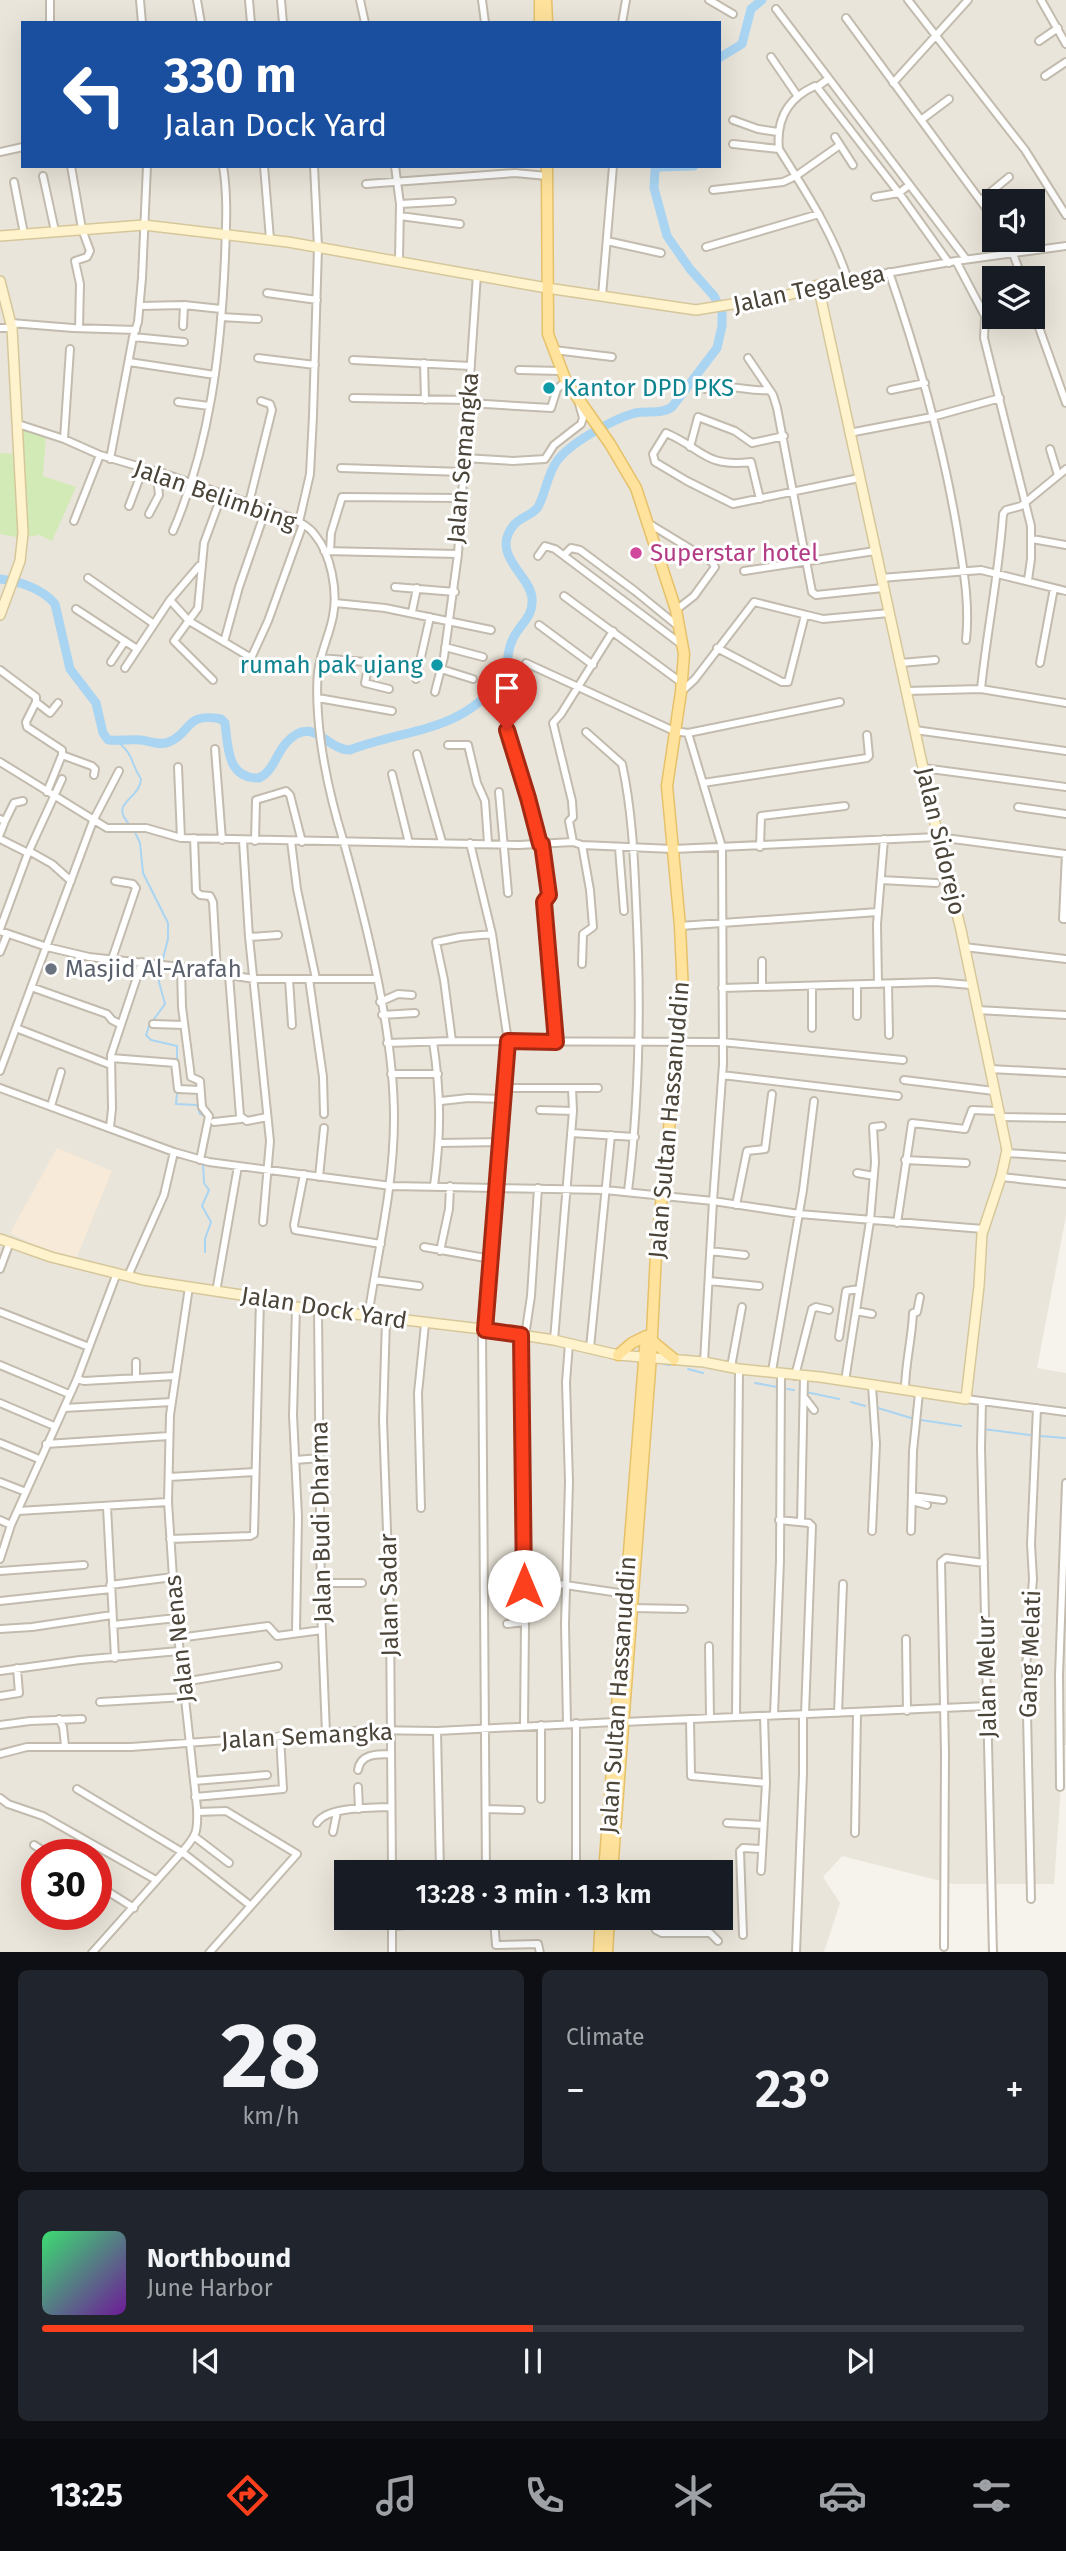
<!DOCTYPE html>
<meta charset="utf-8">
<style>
:root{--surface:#171b24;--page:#20242c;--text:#f1f3f6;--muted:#9ea1a6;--line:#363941;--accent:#fc3f1d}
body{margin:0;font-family:"Fira Sans",sans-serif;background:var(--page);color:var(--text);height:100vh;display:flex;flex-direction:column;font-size:26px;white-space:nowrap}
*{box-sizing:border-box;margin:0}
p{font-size:23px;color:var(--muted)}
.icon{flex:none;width:38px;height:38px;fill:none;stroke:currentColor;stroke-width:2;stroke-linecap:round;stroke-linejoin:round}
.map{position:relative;height:1952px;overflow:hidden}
.panel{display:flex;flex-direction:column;gap:18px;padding:18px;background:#0d0f14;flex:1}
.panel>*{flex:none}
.hud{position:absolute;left:21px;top:21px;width:700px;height:147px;border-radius:0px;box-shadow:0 7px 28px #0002;background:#1a4fa0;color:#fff;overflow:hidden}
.controls{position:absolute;left:982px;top:189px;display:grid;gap:14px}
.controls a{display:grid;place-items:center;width:63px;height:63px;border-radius:0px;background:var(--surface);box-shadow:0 7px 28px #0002;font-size:35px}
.speed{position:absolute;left:21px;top:1839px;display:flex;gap:14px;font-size:35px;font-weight:700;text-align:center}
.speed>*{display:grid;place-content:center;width:91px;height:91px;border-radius:50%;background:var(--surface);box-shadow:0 7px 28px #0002;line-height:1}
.speed .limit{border:10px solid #d22;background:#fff;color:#111}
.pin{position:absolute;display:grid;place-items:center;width:60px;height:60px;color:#fff;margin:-72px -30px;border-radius:50% 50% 50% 0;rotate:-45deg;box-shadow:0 0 7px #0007}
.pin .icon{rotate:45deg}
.me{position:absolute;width:77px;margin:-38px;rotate:0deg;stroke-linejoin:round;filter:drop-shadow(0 0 5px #0008)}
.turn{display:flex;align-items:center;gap:24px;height:147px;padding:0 28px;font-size:32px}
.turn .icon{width:91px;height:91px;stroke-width:2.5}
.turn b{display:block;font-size:49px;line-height:60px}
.big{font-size:52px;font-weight:600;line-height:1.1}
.panel .tile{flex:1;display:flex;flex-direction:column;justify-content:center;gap:10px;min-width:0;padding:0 24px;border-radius:10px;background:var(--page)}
.panel .dial{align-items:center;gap:0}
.dial b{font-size:91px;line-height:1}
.song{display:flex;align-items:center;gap:21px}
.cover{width:84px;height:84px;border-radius:10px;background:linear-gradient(135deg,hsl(140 70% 55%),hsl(280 70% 35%))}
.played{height:7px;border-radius:4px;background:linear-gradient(90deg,var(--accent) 50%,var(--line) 50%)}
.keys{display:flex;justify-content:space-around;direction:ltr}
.heat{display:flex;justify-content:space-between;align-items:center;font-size:38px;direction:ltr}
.panel .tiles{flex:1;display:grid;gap:18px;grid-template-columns:1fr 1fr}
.tile:last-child{grid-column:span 2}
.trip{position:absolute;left:334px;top:1860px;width:399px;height:70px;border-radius:0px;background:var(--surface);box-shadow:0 7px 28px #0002;font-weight:600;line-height:70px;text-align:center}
.menu{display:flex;height:112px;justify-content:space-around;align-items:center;background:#090b0e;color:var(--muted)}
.menu .icon{width:49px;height:49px}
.menu .active{color:var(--accent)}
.menu b{font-size:32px;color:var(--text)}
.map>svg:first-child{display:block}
.residential{fill:#eae5da;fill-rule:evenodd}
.commercial{fill:#f7ead8}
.green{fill:#d2eab5}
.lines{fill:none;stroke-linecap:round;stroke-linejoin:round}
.stream{stroke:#a9d4f2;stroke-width:2}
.river{stroke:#a9d4f2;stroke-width:9}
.street-casing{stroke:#c2bbae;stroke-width:10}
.secondary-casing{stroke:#d6c79b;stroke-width:12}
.primary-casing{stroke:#e6c16a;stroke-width:13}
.street{stroke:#fff;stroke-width:6}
.secondary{stroke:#fff3cd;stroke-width:9}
.primary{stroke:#ffe39c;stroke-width:10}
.route-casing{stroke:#a42913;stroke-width:18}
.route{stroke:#fc3f1d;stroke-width:12}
.culture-dot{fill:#0f9aa8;stroke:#fff;stroke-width:2.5}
.hotel-dot{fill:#d1479c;stroke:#fff;stroke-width:2.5}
.worship-dot{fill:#6b7280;stroke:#fff;stroke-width:2.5}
.labels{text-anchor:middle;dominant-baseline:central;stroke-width:6;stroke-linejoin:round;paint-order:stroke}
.street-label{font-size:24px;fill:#4b4439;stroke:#fff}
.culture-label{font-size:24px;fill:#0d838f;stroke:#fff;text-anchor:start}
.hotel-label{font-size:24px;fill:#b23c85;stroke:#fff;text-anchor:start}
.worship-label{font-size:24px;fill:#5b616d;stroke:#fff;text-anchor:start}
</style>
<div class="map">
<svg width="1066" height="1953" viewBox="0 0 1066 1953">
<rect width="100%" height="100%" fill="#f6f3ec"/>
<path class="residential" d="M0 0H1066V1216L1037 1368 1066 1373V1745H1064L1054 1884H953L842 1856 823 1877 840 1903 824 1952 0 1953ZM23 23H719V166H23ZM994 201H1032V240H994ZM994 278H1032V317H994ZM37 1855H96V1914H37ZM346 1872H721V1918H346Z"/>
<path class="commercial" d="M57 1148 112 1171 74 1264 10 1233Z"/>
<path class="green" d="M18 427 46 436 43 476 76 487 52 541 39 535 22 538 0 534V453L19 454Z"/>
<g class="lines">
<path class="stream" d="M117 741C136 757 129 761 141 779 140 800 108 802 130 825
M134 830 140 843 143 873 168 923V939L162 962
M161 968 159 982 165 1004 149 1026 146 1035 151 1040 177 1046V1060
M177 1093 176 1104 197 1105 200 1114 204 1115
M203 1163 204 1183 209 1190 202 1206 211 1222 205 1239V1252
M663 1364 670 1365
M688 1369 703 1373
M755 1383 777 1387
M787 1389 794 1390
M806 1392 839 1399
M851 1402 865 1406
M878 1408 911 1418
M921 1420 961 1426
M983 1429 1030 1435
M1040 1436 1065 1438"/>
<path class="river" d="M719 58 742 44 751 9 762 0
M0 579C19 581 43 589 55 604L70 669 96 703 103 733 108 740C119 741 130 739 141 740 151 741 159 746 169 742 192 733 184 712 221 719L225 723C228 747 227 779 259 778 273 772 276 754 286 743 313 713 326 750 350 750 407 728 470 732 504 672 509 662 507 651 512 641 518 625 534 618 532 598 531 576 490 555 513 526 519 517 532 516 538 507 546 492 547 475 557 461 570 443 613 419 635 413 648 410 661 415 672 407L717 348 722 326V312L714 296 690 269 667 236 654 188 655 170 658 167 694 166"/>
<g class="street-casing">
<path id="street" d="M140 0 142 23
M197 0 201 23
M249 0 251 23
M281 0 283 23
M360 0 365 23
M482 0 485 23
M709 0 733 14
M908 0 1025 150 1066 215
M1041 0 1066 44
M776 9 966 259
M846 18 994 219
M50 23V0
M622 23 626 0
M1039 41 1058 28
M771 57 797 95
M1045 76 1066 62
M828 79 817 87 815 86C788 98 776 119 779 149 806 192 833 233 848 280
M893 83 968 0
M817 87 899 193 949 263
M733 120 758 129 778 132
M921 120 949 99
M835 137 853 165
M733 144 779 149
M0 152 23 147
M71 166 82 229 90 251 87 257 75 261 80 284 79 328
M264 166 270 239
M395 166 400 204 399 261
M43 176 55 231
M14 182 24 234
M366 184 515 173 547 176
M713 190 783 182 796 176 840 145
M875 197 899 193 908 186
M981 200 1009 177
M400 204 452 201
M400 216 460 224
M1008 240 1022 278
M607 241 661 253
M706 247 819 214
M956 261 985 316 984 338 1031 526V559L1028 580
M889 272C918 356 942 441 957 529 963 567 970 602 966 640
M818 285 956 261 1066 246
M267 293 317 300
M602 296 613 166
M140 306 184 305 221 309
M1032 308 1066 403
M221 317 258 319
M11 323 73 328 136 330
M183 326 184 305
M0 328H12
M133 337 184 342
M554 350 612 357
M258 358 315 365
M748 358 773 395 777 408 812 592 816 595 883 588
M353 360 471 366
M129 362 215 375
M424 363 425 400
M519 370 561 371
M705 389C726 382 747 392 768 390
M891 390 925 383
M353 398 468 400
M178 402 209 406
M468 403 551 408 557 389 566 381
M18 424 64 439 100 455 171 476 289 517C299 522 309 526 315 535 331 554 338 591 333 616 330 633 322 649 319 666 316 681 317 699 318 714 321 758 331 801 344 843 367 926 394 1032 394 1118 394 1186 378 1250 368 1317
M849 433 932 417 1000 398
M64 439 70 349
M690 447 698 417 735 431 752 443 784 436
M1050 449 1058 475
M464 458 513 461 545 459 554 445 581 424 583 418 578 400
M110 459 133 337 138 322 142 278 147 166
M341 468 463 472
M760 499 751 462C705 468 702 448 666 433L653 454 655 462 687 481 733 504 859 478
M249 503 272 410 270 404 261 401
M129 506 143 469
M149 514 159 495 158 486 163 473
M74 521 100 455
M299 522 310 474 313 416 318 247 314 166
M648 523 712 562 715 567 694 596 676 610
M173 531C210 445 221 351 225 257 226 227 228 197 223 166
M1032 539 1066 545
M324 551 458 554 477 274
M330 551 331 533 342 497 461 498
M564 555 571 548 580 550 635 591 679 627
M538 556 545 546 555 549 681 644
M744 571 875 551
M88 578 154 624
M881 578 981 570 1066 591
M395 587 455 592
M564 596 682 683
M170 600 189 621 248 656H252L268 621 303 524
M335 603 385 608 491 630
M76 609 137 649
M412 612 417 588
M539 625 593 665
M224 642 239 587 266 509
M445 647 483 657
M717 648 782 682H788L805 615
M321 658 365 662 368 667 365 683 389 689
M111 662 125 641
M901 663 935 660
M1040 663 1054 588
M125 668 170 600 199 566
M441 669 473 679
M0 670 36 697V702L26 722 27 727 62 750V755L92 766 95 769 94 775
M416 679 430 617
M213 680 174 641 198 608 204 543 222 494
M981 689C987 630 999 573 1003 514L1006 510 1021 506 1066 469
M906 691 981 689 1066 703
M435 692 444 657 458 554
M681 692 695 679 754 602 823 619 889 613
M318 698 392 711
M36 702 50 713 58 703
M507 730 528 798 540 844
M915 730 1066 751
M586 732 622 764C632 809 634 857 636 903 641 999 640 1095 628 1191
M688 733 840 702
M448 745H468L477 783 485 801 488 843
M215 749 222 840
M417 754 442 842
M0 762 107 828H146L181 838 519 845 573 842 582 845 673 849 938 837 1066 854 1063 919H1066
M178 767 181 838
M923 768 1066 787
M392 774 409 843
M703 783 867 758 869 756 867 735
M47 792 62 755
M499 792 508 893
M1018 807 1066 814
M0 819 5 821 14 803 23 801
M0 834 5 821
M194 838 196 891 200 895 210 896 213 902 217 972
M0 839 28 853
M243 841 249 937 270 1141 263 1222
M255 841 256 800 286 791 290 795 302 842
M291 841 297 889 316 979
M573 842 569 821 573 817 572 801 553 723 561 714 613 631
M470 843 492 934 508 1041 485 1330
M542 844 549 895 544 902 556 1042
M760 847 761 816 845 806
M619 848 624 911
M29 851 52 864 71 881
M881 880 936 883
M680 926 878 912
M0 929 28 853 62 779
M0 931 47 947 89 957 181 967 254 979H376
M249 937 278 935
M964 947 1066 959
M0 952 7 935
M112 959 136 888 133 884 115 881
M762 961V985
M582 964 583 934 593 927 590 890 582 845
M181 967 182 1007 191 1077 200 1081 202 1107 209 1116 200 1160
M229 975 240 1116 247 1121 267 1117
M289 979 292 1025
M309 979 323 1077 324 1114
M878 984 877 924 884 839
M888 984 889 1035
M857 985V1016
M31 987 107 1014 112 1020 120 1024
M722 988 936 982 971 985
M380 1002 398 994 412 995
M977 1010 1066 1015
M382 1015 415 1013
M153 1024 184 1025
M16 1028 111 1065
M812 1028V986
M452 1041 444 980 436 942 460 937 492 934
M433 1042C441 1094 441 1134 434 1186
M387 1043 452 1041 722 1042 903 1060
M111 1058 175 1063 178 1089 200 1090
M990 1069 1066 1073
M0 1071 93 821 119 771
M391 1074H438
M722 1075 898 1096
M904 1080 994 1091
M0 1088 174 1152 209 1162 391 1186 605 1190 713 1201 723 1064 722 847 688 733 674 731 526 663
M504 1088H598
M441 1101 468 1098 505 1099
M51 1106 61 1072
M540 1110 573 1111
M1000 1117 1066 1118
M214 1122 241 1119
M110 1127 112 1109 111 1055 142 962
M571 1133 635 1137
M440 1143 502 1142
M1007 1153 1066 1157
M905 1160 966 1163
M857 1173 874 1176
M304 1174 294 1225 295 1230 381 1244
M319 1177 324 1128
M1001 1177 1066 1184
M736 1205 747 1151 765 1149 772 1094
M897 1223 912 1123 965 1129 972 1110 999 1111
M424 1247 491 1259
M440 1251 449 1209 450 1186
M710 1251 745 1255
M0 1269 10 1242
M128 1276 164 1195 174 1152
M374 1280 419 1286
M709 1281 759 1286
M216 1292 238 1166
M296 1307 293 1415 298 1517 296 1632
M318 1310 321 1609 326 1733
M856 1311 872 1314
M0 1312 89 1347
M386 1319 383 1420 390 1614 392 1872
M482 1329 486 1872
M521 1335 525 1622 524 1726
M525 1336 531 1296 538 1188
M839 1337 846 1291 859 1289
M554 1340 573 1111 572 1088
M590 1348 611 1135
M136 1362V1378
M704 1362 713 1201 799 1214 983 1229
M0 1365 69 1394
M731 1367 742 1307
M772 1371 803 1190 814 1101
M795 1376 812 1309 816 1307 829 1310
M77 1379 84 1381 175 1376
M845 1381 870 1221 875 1162 873 1127 882 1126
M872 1386 876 1444 872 1531
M905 1390C905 1364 912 1339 913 1313L917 1312 920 1297
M804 1397 814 1410
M966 1399 1066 1412
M982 1401 981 1448 993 1953
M0 1403 54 1426
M64 1408 172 1402
M0 1443 39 1459
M46 1444 169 1436
M295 1460 320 1458
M169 1477 255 1472
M0 1482 26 1492
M912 1496 943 1500
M912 1501 927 1505
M107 1507 115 1658
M421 1508 418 1393 425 1324
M18 1511 168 1502
M0 1520 11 1525
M779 1520 809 1523 812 1526 805 1714
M801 1522 804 1376
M911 1531 913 1451 919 1393
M170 1539 250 1536 254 1534 260 1299
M0 1559 11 1525 77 1379 117 1273
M0 1571 84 1565
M525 1579 626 1594
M321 1583H362
M110 1585 173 1577
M506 1598 507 1587 524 1586
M0 1601 111 1589
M632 1608 684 1609
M507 1624 525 1622
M113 1625 176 1618
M0 1629 32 1627 112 1615
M178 1638 268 1626 277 1636 322 1630
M906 1639 907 1711
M709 1646 710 1718
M0 1671 80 1660 179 1651
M183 1682 278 1666
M0 1696 19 1693 17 1668
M100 1702 185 1697
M838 1713 843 1584
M774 1715 780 1560 781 1373
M736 1717 739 1369
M59 1719 63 1727 65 1746
M690 1719 691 1776 766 1783
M623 1722 988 1706
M567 1723 565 1624 569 1482 566 1382 569 1344
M576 1723V1865
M0 1725 30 1721 82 1719
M541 1725V1799
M437 1731 440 1872
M0 1754 27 1747H131L367 1730 437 1731 615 1722
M358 1770C360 1754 377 1754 390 1754
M194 1781 267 1775
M358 1787 359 1809
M1060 1787 1059 1675 1066 1483
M77 1789 182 1852 251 1906
M195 1797 283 1789 280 1736
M0 1798 8 1804 43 1816 156 1880
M486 1809 521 1810
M197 1812 226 1811 297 1854 209 1953
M317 1823C327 1806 373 1808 391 1807
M727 1823 763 1825
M333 1832 337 1812
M855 1833 857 1713
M195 1837 229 1863
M34 1845 50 1855
M761 1871 766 1783 764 1716
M440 1872 537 1866
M96 1884 134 1908
M1031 1899 1026 1667 1033 1579 1031 1544 1037 1408
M561 1918 601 1919
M651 1918 656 1930 662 1933H710L718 1941
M494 1919 496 1945 538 1944 540 1953
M392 1926 501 1918
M743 1935 740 1851 743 1848 761 1849
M944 1947 945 1753 941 1562 946 1558 984 1563
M92 1953 182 1852C197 1835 198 1831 197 1808L175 1608 168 1502 170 1415 189 1287
M392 1953V1918
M796 1953 803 1773V1714"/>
</g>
<g class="secondary-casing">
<path id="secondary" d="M0 236 144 225 288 242 547 288 696 310 788 295 818 285 938 837 961 930 1007 1150 1001 1177 982 1234 979 1286 966 1399 820 1377 739 1369 704 1362 618 1355 554 1340 482 1329 296 1307 255 1297 143 1280 51 1257 0 1239
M0 281 12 328 23 533 20 561 0 615"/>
</g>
<g class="primary-casing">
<path id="primary" d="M540 0V23
M546 0 547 23
M547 166 548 334 566 381 610 444 636 488 676 610 684 654 681 692 667 786 680 926 683 994 656 1253 651 1356 612 1872
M651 1340 674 1359
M618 1355 632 1343 646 1336
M604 1872 646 1336
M599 1953 601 1918
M607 1953 609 1918"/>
</g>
<use href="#street" class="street"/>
<use href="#secondary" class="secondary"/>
<use href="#primary" class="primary"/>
</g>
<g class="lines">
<g class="route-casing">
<path id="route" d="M507 730 528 798 540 844H542L549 895 544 902 556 1042 508 1041 485 1330 521 1335 524 1586"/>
</g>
<use href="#route" class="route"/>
</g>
<g class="culture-dot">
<circle cx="549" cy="388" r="7"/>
<circle cx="437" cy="665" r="7"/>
</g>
<circle class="hotel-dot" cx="636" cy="553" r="7"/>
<circle class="worship-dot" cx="51" cy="969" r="7"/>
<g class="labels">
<g class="street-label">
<text transform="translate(809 289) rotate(-12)">Jalan Tegalega</text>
<text transform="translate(463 458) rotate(-85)">Jalan Semangka</text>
<text transform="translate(215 495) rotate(19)">Jalan Belimbing</text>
<text transform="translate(941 841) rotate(77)">Jalan Sidorejo</text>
<text transform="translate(669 1120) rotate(-85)">Jalan Sultan Hassanuddin</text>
<text transform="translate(324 1308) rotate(9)">Jalan Dock Yard</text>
<text transform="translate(321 1522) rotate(-91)">Jalan Budi Dharma</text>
<text transform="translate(389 1595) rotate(-91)">Jalan Sadar</text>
<text transform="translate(179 1639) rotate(-96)">Jalan Nenas</text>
<text transform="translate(1030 1654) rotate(-88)">Gang Melati</text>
<text transform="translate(987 1677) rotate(-91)">Jalan Melur</text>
<text transform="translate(618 1695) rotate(-86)">Jalan Sultan Hassanuddin</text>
<text transform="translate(307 1736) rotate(-3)">Jalan Semangka</text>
</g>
<g class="culture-label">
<text x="563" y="388">Kantor DPD PKS</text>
<text x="423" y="665" text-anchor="end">rumah pak ujang</text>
</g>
<g class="hotel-label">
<text x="650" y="553">Superstar hotel</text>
</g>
<g class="worship-label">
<text x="65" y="969">Masjid Al-Arafah</text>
</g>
</g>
</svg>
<div class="controls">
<a><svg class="icon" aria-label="sound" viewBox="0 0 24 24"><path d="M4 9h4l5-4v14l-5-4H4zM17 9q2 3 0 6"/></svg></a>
<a><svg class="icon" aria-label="layers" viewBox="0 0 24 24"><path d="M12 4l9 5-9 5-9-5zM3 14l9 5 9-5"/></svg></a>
</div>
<div class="speed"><div class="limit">30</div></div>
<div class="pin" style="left:507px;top:730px;background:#d93025"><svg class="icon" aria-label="arrive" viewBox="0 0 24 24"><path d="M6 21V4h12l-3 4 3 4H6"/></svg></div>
<svg class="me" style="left:524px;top:1586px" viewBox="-20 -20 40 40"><circle r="19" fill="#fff"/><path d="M0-13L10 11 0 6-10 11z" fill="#fc3f1d"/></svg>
<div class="trip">13:28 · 3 min · 1.3 km</div>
<div class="hud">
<div class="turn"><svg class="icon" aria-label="left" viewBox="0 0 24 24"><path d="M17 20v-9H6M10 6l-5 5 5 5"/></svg><div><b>330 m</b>Jalan Dock Yard</div></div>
</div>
</div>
<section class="panel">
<div class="tiles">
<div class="tile dial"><b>28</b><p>km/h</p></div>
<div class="tile"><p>Climate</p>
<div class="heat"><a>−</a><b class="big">23°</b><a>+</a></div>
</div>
<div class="tile">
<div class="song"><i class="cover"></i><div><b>Northbound</b><p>June Harbor</p></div></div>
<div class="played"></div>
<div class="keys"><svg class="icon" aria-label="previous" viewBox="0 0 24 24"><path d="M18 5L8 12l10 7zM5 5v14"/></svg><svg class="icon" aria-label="pause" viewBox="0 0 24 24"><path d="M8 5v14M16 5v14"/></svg><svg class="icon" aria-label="next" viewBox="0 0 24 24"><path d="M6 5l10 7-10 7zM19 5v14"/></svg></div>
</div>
</div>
</section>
<nav class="menu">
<b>13:25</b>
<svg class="icon active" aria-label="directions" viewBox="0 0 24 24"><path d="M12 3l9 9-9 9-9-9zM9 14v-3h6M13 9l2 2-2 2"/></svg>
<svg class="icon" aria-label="music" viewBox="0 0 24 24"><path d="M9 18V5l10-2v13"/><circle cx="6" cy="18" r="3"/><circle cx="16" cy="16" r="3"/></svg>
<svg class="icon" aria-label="phone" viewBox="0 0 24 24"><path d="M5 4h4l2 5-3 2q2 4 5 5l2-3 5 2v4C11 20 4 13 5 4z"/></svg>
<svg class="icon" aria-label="climate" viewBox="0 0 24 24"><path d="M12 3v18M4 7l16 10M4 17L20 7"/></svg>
<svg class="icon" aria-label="car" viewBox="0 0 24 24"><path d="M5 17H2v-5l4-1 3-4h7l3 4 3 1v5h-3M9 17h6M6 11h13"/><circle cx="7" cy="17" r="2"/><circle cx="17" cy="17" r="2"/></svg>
<svg class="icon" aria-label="filters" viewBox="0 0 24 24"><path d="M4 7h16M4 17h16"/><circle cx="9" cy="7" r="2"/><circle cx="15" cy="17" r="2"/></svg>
</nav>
